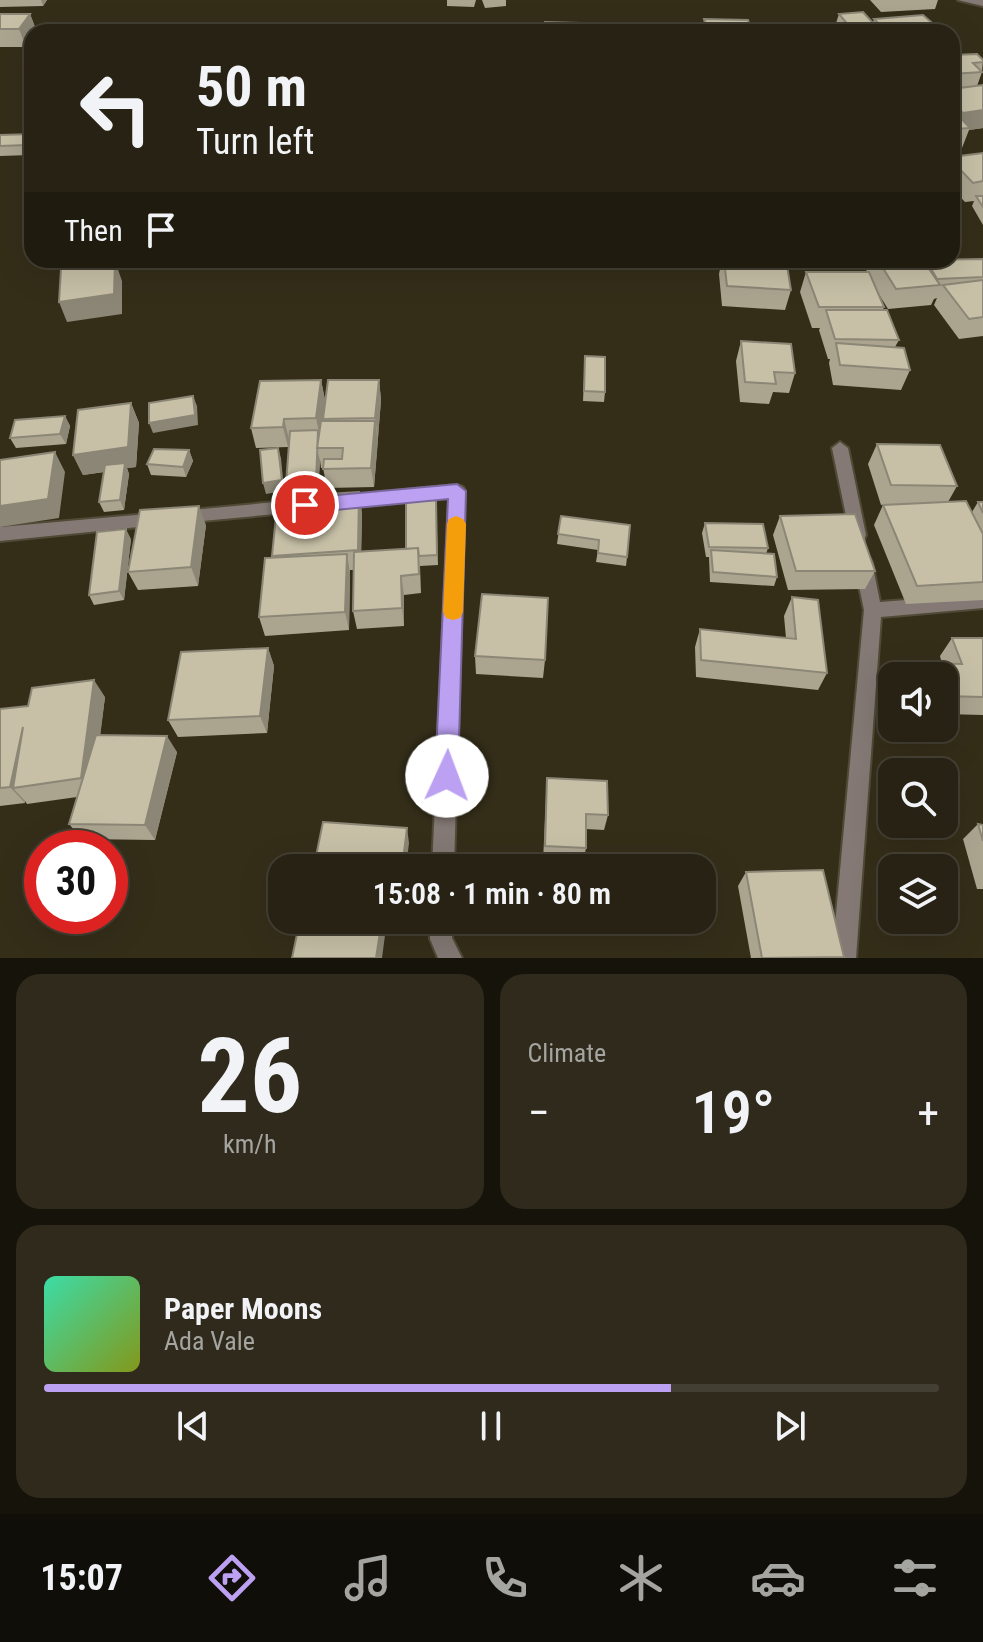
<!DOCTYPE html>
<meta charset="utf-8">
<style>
:root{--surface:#272213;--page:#2f2a1c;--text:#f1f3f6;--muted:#a4a4a0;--line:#433f33;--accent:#bca0f2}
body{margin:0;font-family:"Roboto Condensed",sans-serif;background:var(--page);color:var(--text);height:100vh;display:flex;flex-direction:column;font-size:30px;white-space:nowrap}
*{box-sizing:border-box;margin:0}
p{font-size:26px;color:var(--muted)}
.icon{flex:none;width:44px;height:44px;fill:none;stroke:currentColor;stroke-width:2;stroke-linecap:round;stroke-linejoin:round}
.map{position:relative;height:958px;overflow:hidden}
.sheet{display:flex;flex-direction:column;gap:16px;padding:16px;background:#15130a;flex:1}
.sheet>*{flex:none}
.top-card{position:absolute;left:24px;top:24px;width:936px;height:244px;border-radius:24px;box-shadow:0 8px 32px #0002,0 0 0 2px var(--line);background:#272213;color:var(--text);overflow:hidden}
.buttons{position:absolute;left:878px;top:662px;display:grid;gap:16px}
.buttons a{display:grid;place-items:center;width:80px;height:80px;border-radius:16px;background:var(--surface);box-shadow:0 8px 32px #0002,0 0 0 2px var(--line);font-size:40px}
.speed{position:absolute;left:24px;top:830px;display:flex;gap:16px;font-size:40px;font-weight:700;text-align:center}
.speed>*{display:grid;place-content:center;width:104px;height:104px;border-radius:50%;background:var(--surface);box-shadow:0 8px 32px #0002,0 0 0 2px var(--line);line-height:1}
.speed .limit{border:12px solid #d22;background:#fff;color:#111}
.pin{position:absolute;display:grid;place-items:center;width:68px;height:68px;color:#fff;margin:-34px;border:4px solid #fff;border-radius:50%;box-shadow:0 2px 8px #0007}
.me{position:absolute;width:88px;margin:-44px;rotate:2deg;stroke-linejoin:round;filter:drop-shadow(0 0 6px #0008)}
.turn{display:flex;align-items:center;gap:28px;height:168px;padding:0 40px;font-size:36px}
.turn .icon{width:104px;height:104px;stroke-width:2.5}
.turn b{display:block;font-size:56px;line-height:68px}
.then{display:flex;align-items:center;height:76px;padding:0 40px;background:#0003;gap:16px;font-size:30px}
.big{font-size:60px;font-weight:600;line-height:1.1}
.sheet .card{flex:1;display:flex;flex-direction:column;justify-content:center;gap:12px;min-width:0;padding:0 28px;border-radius:24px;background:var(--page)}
.sheet .dial{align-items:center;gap:0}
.dial b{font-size:104px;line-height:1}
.song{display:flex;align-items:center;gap:24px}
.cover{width:96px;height:96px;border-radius:12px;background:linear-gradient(135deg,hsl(160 70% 55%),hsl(70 70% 35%))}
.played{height:8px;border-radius:4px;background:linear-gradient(90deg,var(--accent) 70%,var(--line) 70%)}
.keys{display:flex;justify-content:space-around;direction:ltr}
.heat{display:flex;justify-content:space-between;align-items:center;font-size:44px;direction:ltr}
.sheet .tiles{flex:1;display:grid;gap:16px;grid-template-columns:1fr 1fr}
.card:last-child{grid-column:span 2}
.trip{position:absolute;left:268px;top:854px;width:448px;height:80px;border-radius:24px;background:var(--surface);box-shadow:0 8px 32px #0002,0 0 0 2px var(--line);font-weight:600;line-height:80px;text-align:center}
.menu{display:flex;height:128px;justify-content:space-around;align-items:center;background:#100e08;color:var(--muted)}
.menu .icon{width:56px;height:56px}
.menu .active{color:var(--accent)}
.menu b{font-size:36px;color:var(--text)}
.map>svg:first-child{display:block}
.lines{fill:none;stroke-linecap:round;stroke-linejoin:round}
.minor-casing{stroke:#504a36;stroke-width:4}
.minor{fill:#847974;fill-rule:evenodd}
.wall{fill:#aba590}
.shaded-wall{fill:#8b8675}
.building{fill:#c7c0a7;stroke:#8b8675;stroke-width:2}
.route{fill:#bca0f2;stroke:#7a689d;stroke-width:2}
.slow{fill:#f59e0b}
</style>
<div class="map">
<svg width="983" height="958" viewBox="0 0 983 958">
<rect width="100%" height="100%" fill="#342e19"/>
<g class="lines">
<g class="minor-casing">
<path id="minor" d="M958 0H983V6Z
M840 442 848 448 866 535 864 540H852L850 535 832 448Z
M457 485 463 487 465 491 454 868H432L449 498 340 508 334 506 332 502 334 498 340 496Z
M297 500 303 502 305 506 303 510 297 512 181 523 175 522 173 517 175 512 181 511Z
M158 513 164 514 166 519 164 524 158 525 0 541V527Z
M863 555 869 557 872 562 880 602 983 594V608L881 617 856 958H832L864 610 854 562 857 557Z
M430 920H452V938L462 958H438L430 939Z"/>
</g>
<use href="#minor" class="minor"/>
</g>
<path class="wall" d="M0 0H47L43 6 0 7Z
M447 0H476L474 7 447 6Z
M482 0H506V6L485 8Z
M870 0H938L935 9 881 12Z
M0 14H30L37 32H32V39L26 47H0Z
M839 14 873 23 874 19 939 29 938 32H801L840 27 836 23Z
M704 19 752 32H704L703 29Z
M952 55 983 60 982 72 977 86 983 85V128L969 130 962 148H956L953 156H952Z
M32 134 31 155 0 156V135Z
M983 153V225L972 206 974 201 965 202 952 188V157Z
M983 259V336L959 339 934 305 937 298 934 299 931 305 888 309 877 291 884 307 883 310 899 340 895 347 910 370 901 390 833 385 829 363 830 359H828L819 330 820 328H812L800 292 806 272H866L870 260Z
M722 260H786L791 290 785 310 722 306 719 274Z
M741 341 795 373 789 393 773 392 769 404 740 402 736 361Z
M585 356 605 392 604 402 583 401Z
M321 380 325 400 322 421H324L323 419 379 380 381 400 374 487 327 488 323 468H321L320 460 318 493 289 495 286 484 289 439 288 447 256 448 251 428Z
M131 403 139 423 136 467 127 468 129 474 124 510 104 512 99 502 104 472 83 475 73 455Z
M65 416 70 426 66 444 16 448 10 438Z
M877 444 957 486 948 502 972 512 978 502H983V600L906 604 874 525 883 505H891H881L868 464Z
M189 450 193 461 186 477 151 475 147 464Z
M436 500 438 565 420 566 421 593 404 595V626L357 629 353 611 354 570H350L349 630 265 636 259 617 273 558 272 556 362 512 361 551 406 549Z
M561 516 627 557 626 566 596 562 598 550 557 544Z
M780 516 875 571 865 589 788 590 773 535Z
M705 523 768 548 766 554 777 577 774 586 710 582 709 557H706L702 533Z
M206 525 198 586 138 590 128 572Z
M131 539 124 600 94 605 89 595Z
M792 597 827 673 818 690 696 677 695 647 700 629 786 638 784 616Z
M952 638H983V715L944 714V676H912L921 663 942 664 940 656Z
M268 648 274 666 267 733 178 737 168 720Z
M475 656 545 660 543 678 476 674Z
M105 697 100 735 177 752 155 840 82 839 69 824 77 797 27 804 25 801V803L0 806V709Z
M547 778 608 815 604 830 586 829V848L583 863 543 861Z
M978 824 983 825V889H977L963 839Z
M746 872 844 957 751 958 738 886Z"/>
<path class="shaded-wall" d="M41 0H47L43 6Z
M30 14 37 32H32V39L26 47 19 29Z
M983 110V128L969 130 970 128 957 129 963 113Z
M32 135V153L31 155 27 145Z
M961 136 953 156H952V138Z
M115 261 122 281V314L67 322 59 302Z
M321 380 325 400 320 437 316 418Z
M379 380 381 400 378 438 375 418Z
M193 396 197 406 198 425 153 433 149 423Z
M131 403 139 423 136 467 127 468 129 474 124 510 120 500 124 469 83 475 73 455Z
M65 416 70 426 66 444 60 434Z
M284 419 289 439 288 447 283 427Z
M375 421 378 441 374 487 371 468Z
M278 448 281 458 284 491 266 494 263 483Z
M189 450 193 461 186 477 183 467Z
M317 450 320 460 318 493 316 483Z
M55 452 65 472 59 518 0 527V506Z
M359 492 362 512 361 570 358 550Z
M199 506 206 525 198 586 191 567Z
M126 529 131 539 124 600 119 591Z
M347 554 350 573 349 630 345 612Z
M401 576 404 595V626L402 608Z
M268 648 274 666 267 733 260 716Z
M94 680 105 697 93 794 81 778Z
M23 727 13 788 25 801V803L10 787Z
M167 736 177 752 155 840 145 825Z
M407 828 409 843 406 868H402Z
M382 920H387L382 958H376Z"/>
<path class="building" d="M863 12 873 23 872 25 849 26 839 14Z
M0 14H30L19 29H0Z
M923 15 939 29 908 32H887L874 19Z
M704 19 748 20 752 32 708 31Z
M545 22 580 23V32H545Z
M485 27 486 32H441V29Z
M840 27 846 32H801Z
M977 54 983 60V62L973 63 982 72 952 74V55Z
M983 85V110L963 113 952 102V89Z
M952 114H957L970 128 955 129 961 136 952 138Z
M32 134 27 145 0 146V135Z
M983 153V181L973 183 952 161V157Z
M976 196H983V207Z
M983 259V277L937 279 926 260Z
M724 260H786L791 290 727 286Z
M878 260H923L940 285 896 289Z
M115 261 114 294 59 302 61 269Z
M806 272H869L884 307H819Z
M983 280V317L969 319 943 285Z
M826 310H887L899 340 835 339Z
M741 341 791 344 795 373 774 372 776 384 745 382Z
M836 343 904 348 910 370 840 365Z
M585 356 605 357V392L584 391Z
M321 380 316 418 284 419 283 427 251 428 260 381Z
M328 380H379L375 418 323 419Z
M193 396 195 415 149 423V403Z
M131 403 128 447 73 455 78 410Z
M65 416 60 434 10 438 15 420Z
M321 421H375L371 468 323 469 324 459H342L343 448H317Z
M318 430 316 483 286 484 290 431Z
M877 444 940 445 957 486 891 485Z
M278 448 282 480 263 483 260 450Z
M154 449 189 450 183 467 147 464Z
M55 452 48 499 0 506V460Z
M125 463 120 500 99 502 105 465Z
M359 492 358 550 272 556 278 497Z
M436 500 437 555 419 556 418 548 406 549V502Z
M966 501 983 534V582L917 586 883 505Z
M978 502H983V513Z
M199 506 191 567 128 572 140 510Z
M855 514 875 571H796L780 516Z
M561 516 630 525 627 557 598 553 599 540 558 534Z
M705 523 763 524 768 548 709 547Z
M126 529 119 591 89 595 97 532Z
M418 548 419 574 401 576 402 608 353 611 354 552Z
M711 550 774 554 777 577 713 572Z
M347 554 345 612 259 617 265 558Z
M482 594 548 598 545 660 475 656Z
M792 597 818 600 827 673 701 660 700 629 796 639Z
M952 638H983V697L944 696V676H925L921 663 962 664Z
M268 648 260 716 168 720 181 652Z
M94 680 81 778 13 788 23 727 10 787 0 788V709L28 706 32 688Z
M96 735 167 736 145 825 69 824Z
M547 778 607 781 608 815 586 814V848L545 846Z
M323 822 407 828 402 868H343L314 866Z
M978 824 983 825V841Z
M823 870 844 957 762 958 746 872Z
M300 920H382L376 958H292Z"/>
<path class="route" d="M457 484 466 491 458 776 455 784 447 787 439 784 435 776 448 499 305 513 295 505 305 498Z"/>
<path class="slow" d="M456 516 463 519 466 524 463 612 460 618 453 620 446 618 443 612 447 524 449 519Z"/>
</svg>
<div class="buttons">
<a><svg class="icon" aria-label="sound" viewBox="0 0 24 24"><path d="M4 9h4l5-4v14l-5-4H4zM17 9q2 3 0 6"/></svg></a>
<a><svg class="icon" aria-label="search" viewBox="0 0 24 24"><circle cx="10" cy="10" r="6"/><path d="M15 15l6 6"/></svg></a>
<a><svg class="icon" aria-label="layers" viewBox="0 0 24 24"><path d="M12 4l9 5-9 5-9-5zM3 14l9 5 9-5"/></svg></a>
</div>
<div class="speed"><div class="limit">30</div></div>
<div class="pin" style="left:305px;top:505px;background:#d93025"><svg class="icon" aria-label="arrive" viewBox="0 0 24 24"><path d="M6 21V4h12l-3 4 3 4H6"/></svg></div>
<svg class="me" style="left:447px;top:776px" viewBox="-20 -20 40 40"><circle r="19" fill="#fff"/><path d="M0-13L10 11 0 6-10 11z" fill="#bca0f2"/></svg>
<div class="trip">15:08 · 1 min · 80 m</div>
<div class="top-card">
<div class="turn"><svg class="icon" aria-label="left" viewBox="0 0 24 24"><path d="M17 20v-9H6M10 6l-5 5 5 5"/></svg><div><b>50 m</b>Turn left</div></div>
<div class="then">Then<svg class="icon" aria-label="arrive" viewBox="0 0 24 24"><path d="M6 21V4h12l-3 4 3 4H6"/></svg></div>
</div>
</div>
<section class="sheet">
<div class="tiles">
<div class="card dial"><b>26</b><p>km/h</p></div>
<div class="card"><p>Climate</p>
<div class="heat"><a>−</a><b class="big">19°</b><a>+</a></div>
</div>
<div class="card">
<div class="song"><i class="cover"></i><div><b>Paper Moons</b><p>Ada Vale</p></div></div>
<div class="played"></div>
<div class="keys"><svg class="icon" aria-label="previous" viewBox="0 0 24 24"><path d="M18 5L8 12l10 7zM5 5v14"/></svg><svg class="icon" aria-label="pause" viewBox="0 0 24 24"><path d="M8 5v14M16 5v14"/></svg><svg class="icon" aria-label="next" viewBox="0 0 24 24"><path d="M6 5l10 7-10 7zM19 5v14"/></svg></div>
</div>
</div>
</section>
<nav class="menu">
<b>15:07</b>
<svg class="icon active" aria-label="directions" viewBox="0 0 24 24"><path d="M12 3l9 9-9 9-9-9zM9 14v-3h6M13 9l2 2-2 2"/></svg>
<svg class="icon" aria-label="music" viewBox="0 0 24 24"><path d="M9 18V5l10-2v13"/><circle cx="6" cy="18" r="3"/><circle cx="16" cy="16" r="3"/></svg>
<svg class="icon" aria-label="phone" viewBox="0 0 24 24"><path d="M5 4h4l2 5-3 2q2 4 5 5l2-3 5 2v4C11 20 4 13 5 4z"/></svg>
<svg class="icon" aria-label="climate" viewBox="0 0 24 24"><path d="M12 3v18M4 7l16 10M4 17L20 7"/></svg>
<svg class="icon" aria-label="car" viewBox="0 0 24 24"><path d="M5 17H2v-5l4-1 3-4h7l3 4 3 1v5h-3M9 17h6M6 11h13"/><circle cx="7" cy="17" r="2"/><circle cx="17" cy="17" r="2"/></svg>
<svg class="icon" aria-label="filters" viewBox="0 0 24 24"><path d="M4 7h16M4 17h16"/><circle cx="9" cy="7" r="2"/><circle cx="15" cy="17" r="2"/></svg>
</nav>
